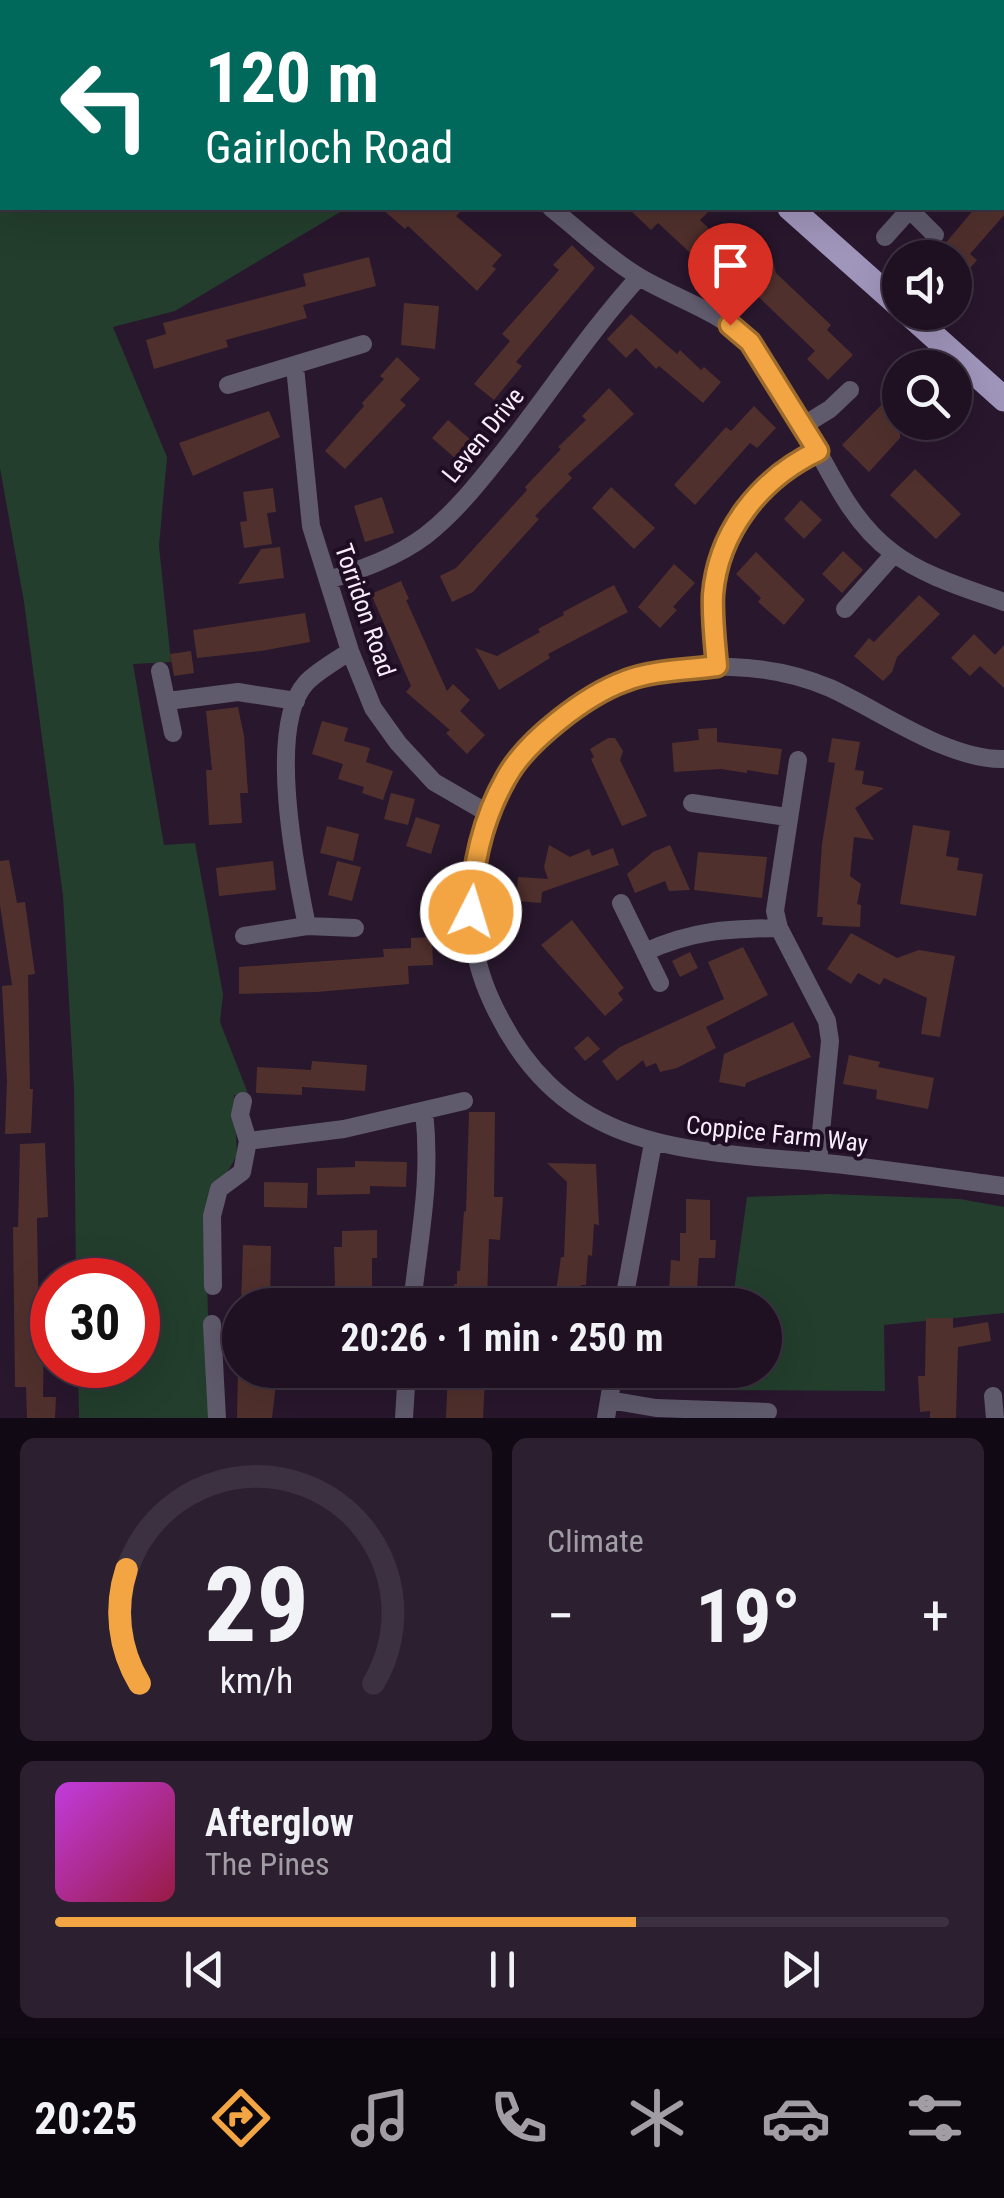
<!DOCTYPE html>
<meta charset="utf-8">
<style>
:root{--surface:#1f1122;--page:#2c1f2f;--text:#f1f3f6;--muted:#a19da5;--line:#3c3140;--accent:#f2a542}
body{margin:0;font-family:"Roboto Condensed",sans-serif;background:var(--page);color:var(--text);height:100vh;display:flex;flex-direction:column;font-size:38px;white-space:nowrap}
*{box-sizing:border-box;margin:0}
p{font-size:32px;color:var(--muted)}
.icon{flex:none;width:55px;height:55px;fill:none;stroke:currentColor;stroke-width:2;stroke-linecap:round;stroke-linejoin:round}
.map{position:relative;height:1418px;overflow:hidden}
.details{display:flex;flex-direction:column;gap:20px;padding:20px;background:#110913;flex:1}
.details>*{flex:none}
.banner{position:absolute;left:0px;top:0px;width:1005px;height:210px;box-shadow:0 10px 40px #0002,0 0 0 2px var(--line);background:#00695c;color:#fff;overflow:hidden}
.tools{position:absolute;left:882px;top:240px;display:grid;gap:20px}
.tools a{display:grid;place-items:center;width:90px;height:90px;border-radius:50%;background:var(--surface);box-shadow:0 10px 40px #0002,0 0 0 2px var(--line);font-size:50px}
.speed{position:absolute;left:30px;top:1258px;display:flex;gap:20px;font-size:50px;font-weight:700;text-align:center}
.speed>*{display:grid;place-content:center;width:130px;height:130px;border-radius:50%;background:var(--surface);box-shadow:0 10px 40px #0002,0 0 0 2px var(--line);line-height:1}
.speed .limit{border:15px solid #d22;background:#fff;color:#111}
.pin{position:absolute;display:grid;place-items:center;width:85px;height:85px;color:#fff;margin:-102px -42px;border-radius:50% 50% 50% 0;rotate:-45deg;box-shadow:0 0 10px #0007}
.pin .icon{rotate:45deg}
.me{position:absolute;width:110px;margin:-55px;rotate:5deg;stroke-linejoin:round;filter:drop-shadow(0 0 8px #0008)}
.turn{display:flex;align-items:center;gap:35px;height:210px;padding:0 40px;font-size:45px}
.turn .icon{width:130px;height:130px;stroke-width:2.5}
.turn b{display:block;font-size:70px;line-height:85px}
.big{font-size:75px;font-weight:700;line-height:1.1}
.details .tile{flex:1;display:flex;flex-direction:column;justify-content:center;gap:15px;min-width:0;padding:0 35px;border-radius:15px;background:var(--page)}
.details .dial{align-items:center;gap:0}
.dial svg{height:260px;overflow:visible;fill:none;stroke:var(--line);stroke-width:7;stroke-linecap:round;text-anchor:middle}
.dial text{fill:var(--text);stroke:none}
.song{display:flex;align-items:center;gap:30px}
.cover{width:120px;height:120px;border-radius:15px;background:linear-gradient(135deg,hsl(290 70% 55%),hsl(340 70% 35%))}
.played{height:10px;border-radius:5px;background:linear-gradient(90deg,var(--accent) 65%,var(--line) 65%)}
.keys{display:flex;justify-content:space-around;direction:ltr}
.heat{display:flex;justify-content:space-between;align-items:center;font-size:55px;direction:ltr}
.details .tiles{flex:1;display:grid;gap:20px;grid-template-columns:1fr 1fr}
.tile:last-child{grid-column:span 2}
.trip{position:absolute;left:222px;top:1288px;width:560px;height:100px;border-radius:50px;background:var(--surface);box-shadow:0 10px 40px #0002,0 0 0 2px var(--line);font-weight:700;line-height:100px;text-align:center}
.dock{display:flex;height:160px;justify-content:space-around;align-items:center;background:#0c070e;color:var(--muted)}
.dock .icon{width:70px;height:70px}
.dock .current{color:var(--accent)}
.dock b{font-size:45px;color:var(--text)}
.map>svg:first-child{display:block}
.green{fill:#233e2d}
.building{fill:#50302d}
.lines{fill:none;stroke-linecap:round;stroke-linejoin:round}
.minor{stroke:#5f5a6c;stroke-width:18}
.primary{stroke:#a095bb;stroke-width:25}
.route-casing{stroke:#9d6b2b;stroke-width:25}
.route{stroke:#f2a542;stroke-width:18}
.labels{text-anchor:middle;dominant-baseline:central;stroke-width:8;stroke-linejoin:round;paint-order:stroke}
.street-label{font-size:25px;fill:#f9edfc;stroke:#1f0d23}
</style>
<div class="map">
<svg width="1004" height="1418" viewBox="0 0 1004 1418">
<rect width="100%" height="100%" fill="#29172d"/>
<path class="green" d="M0 0 455 2H2V208H347L175 311 113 327 167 457 159 546 171 662 133 664 164 845 195 843 223 994 220 1022 249 1096 234 1095 237 1155 205 1212 211 1418H79L78 1365H138V1280H76L74 1088 63 896 24 602 0 468Z
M827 1194 960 1199 1004 1207V1313L884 1325 885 1391 722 1390 724 1370H765V1305H732L747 1197Z"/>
<path class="building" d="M381 208H464L456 216 502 255 492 266 496 269 477 291 408 226 405 229Z
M628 208H712L700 220 726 245 730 247 734 243 751 259 771 254 776 273 831 325 827 330 853 355 828 380 807 359 815 351 742 281 739 284 730 276 726 279 705 259 701 263 658 223 651 230Z
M975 208H1004V215L970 254 977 260 955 286V258H933Z
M572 245 595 268 516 362 522 366 494 400 474 384 510 341 502 334 559 270 553 265Z
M369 257 376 286 303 305 307 318 226 340 228 347 154 369 146 340 166 334 163 323 306 286 303 274Z
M404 303 439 306 435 349 401 345Z
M631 314 677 354 680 350 701 370 704 367 721 382 703 403 659 366 656 369 636 348 626 358 607 339Z
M397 357 420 379 400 400 406 405 345 469 325 451 364 406 362 403 384 379 380 376Z
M900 386V438L869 472 842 445Z
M609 388 634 414 568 474 572 478 535 516 539 519 473 592 452 602 440 576 456 568 527 490 525 487 561 449 558 447 586 420 582 416Z
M754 406 776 428 757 448 750 443 695 505 674 485 726 427 731 431Z
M269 411 280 437 193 476 179 443Z
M448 420 480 448 464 466 432 438Z
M915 469 961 514 936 539 890 495Z
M611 487 655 528 634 549 592 508Z
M273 488 276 512 267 513 272 544 244 548 240 522 247 521 243 492Z
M382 497 394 533 365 542 354 506Z
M801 500 822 520 804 539 784 519Z
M280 547 284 578 238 584 261 549Z
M843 551 863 570 842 593 822 574Z
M756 552 805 600 784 625 758 602 761 598 736 574Z
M674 564 695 583 673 607 677 610 660 628 638 607Z
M401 581 409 599 406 600 447 691 453 684 470 700 460 711 485 735 467 754 446 733 450 730 406 692 411 686 371 594Z
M614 585 628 612 548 654 550 658 499 690 475 648 497 656 540 632 538 629 564 615 563 612Z
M919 595 940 614 897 657 892 672 883 681 854 656 869 638 874 642Z
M305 613 310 642 261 651 197 658 193 630Z
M974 634 995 655 1004 645V688L980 666 970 676 951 658Z
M191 651 194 673 174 676 170 654Z
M238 707 244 736 248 793H240L242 823 209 825 206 770H212L206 711Z
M322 721 348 728 344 741 370 748 366 762 393 771 383 800 362 793 364 787 338 779 343 764 312 754Z
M717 728V742L782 749 778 775 747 770V773L721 769 674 772 672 743 699 740 698 729Z
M608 738H615L623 751 620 760 647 816 622 826 591 759 594 757 590 749Z
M832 738 860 742 855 770 864 771 862 784 884 788 855 808 874 840 854 837 850 876 861 884 857 904 861 905 860 927 822 925 823 917H817L822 844 835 763 828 762Z
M391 793 415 799 408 825 384 819Z
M416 817 440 825 431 854 406 846Z
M913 825 950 831 946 856 959 858 957 870 983 874 976 916 900 904Z
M327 826 359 834 353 861 320 853Z
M549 845 570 857 589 849 592 856 613 848 619 865 542 892 541 903 516 901 518 877 548 879 544 867Z
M670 845 690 890 669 891 665 881 635 893 627 874 653 852Z
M698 852 767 857 762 898 694 890Z
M9 860 17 903 25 902 35 974 28 975 30 1089H33L31 1133 5 1134 7 1081 2 986 12 985 0 905V861Z
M273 861 276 890 219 896 216 868Z
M337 861 361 867 352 901 328 895Z
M572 920 624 988 618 993 623 1000 605 1016 541 945Z
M851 933 897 958 919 950 955 956 940 1037 921 1034 927 998 884 978 880 985 858 973 851 984 827 969Z
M432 937 433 965 408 966 409 984 317 992 239 994V967L384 957 383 949 411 948V938Z
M743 947 768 995 706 1027 716 1048 677 1068 660 1072 656 1063 646 1067 643 1060 617 1081 602 1061 620 1047 724 999 708 962Z
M690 952 698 968 680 977 672 961Z
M793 1022 811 1057 746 1083 745 1087 719 1082 724 1054Z
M588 1036 600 1049 585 1061 574 1048Z
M849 1055 880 1062 878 1067 934 1078 928 1109 876 1099 877 1090 843 1084Z
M312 1061 367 1065 365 1091 302 1087V1095L256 1093 257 1067 311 1070Z
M469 1112H495L494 1197H503L500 1240 489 1239 487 1299H479L478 1305H454V1284H457V1271H460L464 1211 466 1212Z
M45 1143 48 1217 37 1218 39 1336H44L43 1397H56L55 1418H27L26 1387H15L13 1227H18L20 1144Z
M355 1161 407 1162 406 1187 370 1186V1194L317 1195V1168L355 1167Z
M547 1163 596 1164 599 1225 594 1224 592 1256 588 1255 586 1285H581L579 1305H554L561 1257H564L567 1182Z
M264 1182 308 1183 307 1208 264 1207Z
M686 1199 710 1200V1240H716L715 1258H699L697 1288 691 1287V1305H668L671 1260 680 1261V1233H686Z
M377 1230V1258H372V1305H341V1289H335L334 1247H342V1231Z
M243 1245 271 1246 270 1305H241Z
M926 1318H953V1328L988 1322 991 1341 958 1347 956 1418H930V1411L920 1412 918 1376H925Z
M238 1370H263L276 1384 272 1418H237Z
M448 1370H475V1377L485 1378 483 1418H446Z"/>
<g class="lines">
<path class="minor" d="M1002 152 1004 153
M551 208C580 231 609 259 641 278 677 299 716 310 747 339 768 359 783 390 798 415 826 462 847 519 892 552 923 576 968 589 1004 602
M909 209 935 235
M885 237 911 208
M295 367 311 526 350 651 373 708 398 743 434 782 491 815
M228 385 363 344
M804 425 830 409 850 390
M329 580C362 569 397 557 425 536 455 513 480 481 503 452 549 394 589 332 639 277
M845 609 894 554
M717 665C715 643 712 618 713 595 718 531 761 477 818 451
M160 671 173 733
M168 701 238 692 296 701
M1004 759C947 760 881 711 830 688 767 661 696 662 630 679 590 690 528 741 506 776 497 793 491 815 484 833 463 885 468 951 492 1002 560 1149 675 1150 816 1162 879 1168 942 1178 1004 1186
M798 760 775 911 779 928 827 1021 830 1041 818 1162
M692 803 787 817
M621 903 660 983
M307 926C296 873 266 727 306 683 317 671 336 661 350 651
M244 936 307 926 355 928
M645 952C693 930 727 929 779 928
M248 1141 344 1129 464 1101
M213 1286 212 1216 219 1189 242 1172 248 1141 240 1115 243 1101
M412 1305C419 1236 432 1182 424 1111
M623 1305 653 1143
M212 1324 217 1418
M993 1396 995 1418
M609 1400 656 1408 768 1412
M404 1418 407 1370
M606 1418 614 1370"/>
<path class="primary" d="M588 0 590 2
M790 208 900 306
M907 312 1004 399"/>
</g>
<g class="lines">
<g class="route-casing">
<path id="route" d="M471 912C472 866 483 818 506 778 526 741 586 695 625 681 653 670 688 670 717 666 715 643 712 618 713 595 718 531 761 478 818 451L750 342 730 325"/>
</g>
<use href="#route" class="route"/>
</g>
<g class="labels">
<g class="street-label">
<text transform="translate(483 435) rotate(-51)">Leven Drive</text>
<text transform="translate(365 610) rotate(71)">Torridon Road</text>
<text transform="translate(777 1134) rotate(6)">Coppice Farm Way</text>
</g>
</g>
</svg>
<div class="tools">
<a><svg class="icon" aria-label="sound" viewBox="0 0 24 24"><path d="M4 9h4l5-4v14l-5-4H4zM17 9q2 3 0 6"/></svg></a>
<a><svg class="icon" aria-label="search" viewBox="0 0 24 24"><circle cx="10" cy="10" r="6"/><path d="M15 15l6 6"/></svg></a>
</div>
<div class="speed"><div class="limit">30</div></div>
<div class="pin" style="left:730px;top:325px;background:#d93025"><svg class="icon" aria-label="arrive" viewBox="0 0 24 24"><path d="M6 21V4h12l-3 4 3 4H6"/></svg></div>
<svg class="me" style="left:471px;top:912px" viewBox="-20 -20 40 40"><circle r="17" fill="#f2a542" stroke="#fff" stroke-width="3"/><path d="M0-11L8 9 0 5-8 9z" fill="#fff"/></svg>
<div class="trip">20:26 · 1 min · 250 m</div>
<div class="banner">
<div class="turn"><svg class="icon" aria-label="left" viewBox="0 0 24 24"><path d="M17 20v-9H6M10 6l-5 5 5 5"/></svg><div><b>120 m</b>Gairloch Road</div></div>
</div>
</div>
<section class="details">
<div class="tiles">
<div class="tile dial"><svg viewBox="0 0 100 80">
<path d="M14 69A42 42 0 1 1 86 69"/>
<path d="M14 69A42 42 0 0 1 10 34" stroke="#f2a542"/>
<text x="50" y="56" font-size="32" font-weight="700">29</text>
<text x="50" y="72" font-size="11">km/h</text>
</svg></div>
<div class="tile"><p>Climate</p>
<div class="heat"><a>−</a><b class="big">19°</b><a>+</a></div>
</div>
<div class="tile">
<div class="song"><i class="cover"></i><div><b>Afterglow</b><p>The Pines</p></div></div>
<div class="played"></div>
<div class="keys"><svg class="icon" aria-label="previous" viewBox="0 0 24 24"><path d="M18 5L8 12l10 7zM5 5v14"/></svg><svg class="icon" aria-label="pause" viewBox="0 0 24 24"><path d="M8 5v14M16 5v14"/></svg><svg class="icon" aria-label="next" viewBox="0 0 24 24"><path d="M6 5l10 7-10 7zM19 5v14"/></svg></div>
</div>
</div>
</section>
<nav class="dock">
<b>20:25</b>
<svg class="icon current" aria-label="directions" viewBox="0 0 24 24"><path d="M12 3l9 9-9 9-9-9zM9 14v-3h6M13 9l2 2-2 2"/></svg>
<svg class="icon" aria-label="music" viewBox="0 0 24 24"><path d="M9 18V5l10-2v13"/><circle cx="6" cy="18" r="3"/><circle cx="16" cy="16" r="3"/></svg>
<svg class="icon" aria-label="phone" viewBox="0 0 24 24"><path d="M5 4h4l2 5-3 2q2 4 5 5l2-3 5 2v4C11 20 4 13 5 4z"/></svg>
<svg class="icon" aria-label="climate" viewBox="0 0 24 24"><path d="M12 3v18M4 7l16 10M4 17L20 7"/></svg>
<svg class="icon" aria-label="car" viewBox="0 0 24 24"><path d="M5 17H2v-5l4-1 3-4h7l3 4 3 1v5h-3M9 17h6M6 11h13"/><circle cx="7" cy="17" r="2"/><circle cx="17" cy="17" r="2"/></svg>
<svg class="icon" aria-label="filters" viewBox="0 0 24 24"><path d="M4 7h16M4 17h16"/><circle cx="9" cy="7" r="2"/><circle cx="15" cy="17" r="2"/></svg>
</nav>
